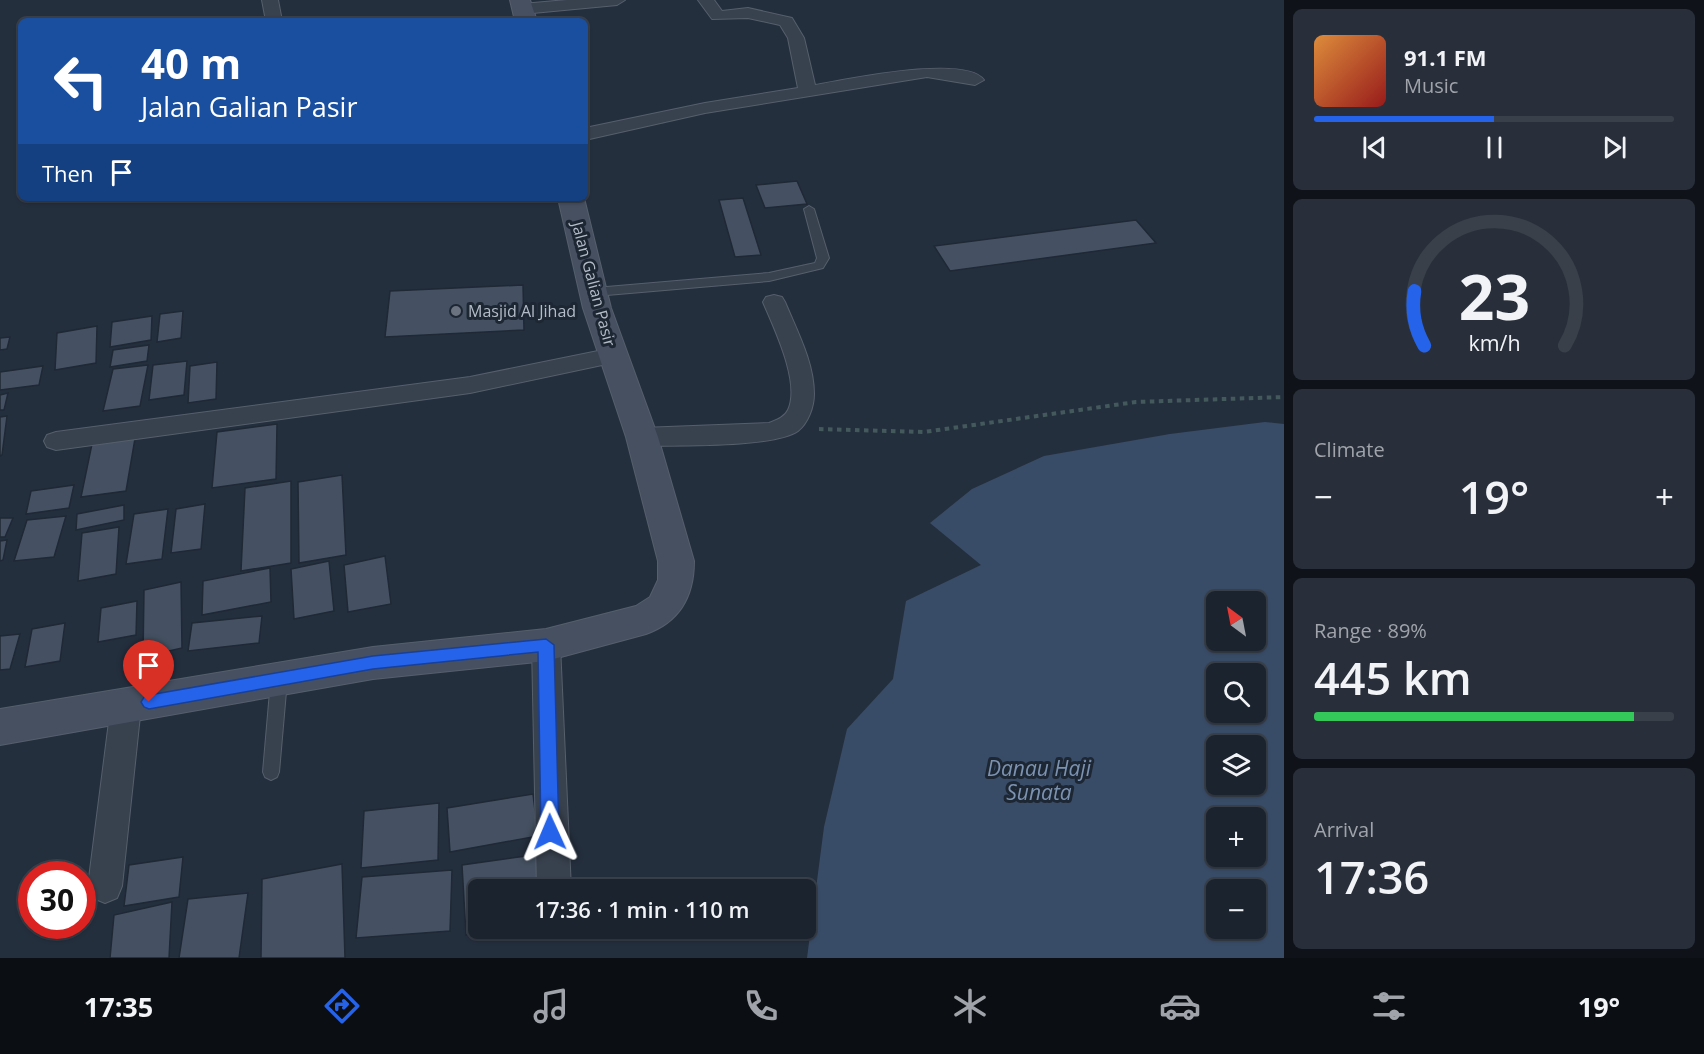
<!DOCTYPE html>
<meta charset="utf-8">
<style>
:root{--surface:#1b232e;--page:#282f3a;--text:#f1f3f6;--muted:#a0a4aa;--line:#39404a;--accent:#2563eb}
body{margin:0;font-family:"Open Sans",sans-serif;background:var(--page);color:var(--text);height:100vh;display:flex;flex-direction:column;font-size:22px;white-space:nowrap}
*{box-sizing:border-box;margin:0}
p{font-size:20px;color:var(--muted)}
.icon{flex:none;width:33px;height:33px;fill:none;stroke:currentColor;stroke-width:2;stroke-linecap:round;stroke-linejoin:round}
.map{position:relative;flex:1;overflow:hidden}
.sheet{display:flex;flex-direction:column;gap:9px;padding:9px;background:#0f1319;width:420px}
.sheet>*{flex:none}
.banner{position:absolute;left:18px;top:18px;width:570px;height:183px;border-radius:9px;box-shadow:0 2px 4px #0004,0 0 0 2px var(--line);background:#1a4fa0;color:#fff;overflow:hidden}
.needle{width:39px;rotate:328deg}
.fabs{position:absolute;left:1206px;top:591px;display:grid;gap:12px}
.fabs a{display:grid;place-items:center;width:60px;height:60px;border-radius:9px;background:var(--surface);box-shadow:0 2px 4px #0004,0 0 0 2px var(--line);font-size:30px}
.speed{position:absolute;left:18px;top:861px;display:flex;gap:12px;font-size:30px;font-weight:700;text-align:center}
.speed>*{display:grid;place-content:center;width:78px;height:78px;border-radius:50%;background:var(--surface);box-shadow:0 2px 4px #0004,0 0 0 2px var(--line);line-height:1}
.speed .limit{border:9px solid #d22;background:#fff;color:#111}
.pin{position:absolute;display:grid;place-items:center;width:51px;height:51px;color:#fff;margin:-62px -26px;border-radius:50% 50% 50% 0;rotate:-45deg;box-shadow:0 0 6px #0007}
.pin .icon{rotate:45deg}
.me{position:absolute;width:66px;margin:-33px;rotate:359deg;stroke-linejoin:round;filter:drop-shadow(0 0 4px #0008)}
.turn{display:flex;align-items:center;gap:21px;height:126px;padding:0 24px;font-size:27px}
.turn .icon{width:78px;height:78px;stroke-width:2.5}
.turn b{display:block;font-size:42px;line-height:51px}
.then{display:flex;align-items:center;height:57px;padding:0 24px;background:#0003;gap:12px;font-size:22px}
.big{font-size:45px;font-weight:600;line-height:1.1}
.sheet .widget{flex:1;display:flex;flex-direction:column;justify-content:center;gap:9px;min-width:0;padding:0 21px;border-radius:9px;background:var(--page)}
.sheet .dial{align-items:center;gap:0}
.dial svg{height:156px;overflow:visible;fill:none;stroke:var(--line);stroke-width:7;stroke-linecap:round;text-anchor:middle}
.dial text{fill:var(--text);stroke:none}
.song{display:flex;align-items:center;gap:18px}
.cover{width:72px;height:72px;border-radius:9px;background:linear-gradient(135deg,hsl(30 70% 55%),hsl(0 70% 35%))}
.played{height:6px;border-radius:3px;background:linear-gradient(90deg,var(--accent) 50%,var(--line) 50%)}
.keys{display:flex;justify-content:space-around;direction:ltr}
.heat{display:flex;justify-content:space-between;align-items:center;font-size:33px;direction:ltr}
.charge{height:9px;border-radius:4px;background:linear-gradient(90deg,#34c759 89%,var(--line) 0)}
.trip{position:absolute;left:468px;top:879px;width:348px;height:60px;border-radius:9px;background:var(--surface);box-shadow:0 2px 4px #0004,0 0 0 2px var(--line);font-weight:600;line-height:60px;text-align:center}
.dock{display:flex;height:96px;justify-content:space-around;align-items:center;background:#0b0e12;color:var(--muted)}
.dock .icon{width:42px;height:42px}
.dock .selected{color:var(--accent)}
.dock b{font-size:27px;color:var(--text)}
main{display:flex;flex:1;min-height:0}
.map>svg:first-child{display:block}
.water{fill:#394c67;fill-rule:evenodd}
.building{fill:#455162;stroke:#1f2835;stroke-width:1.5}
.lines{fill:none;stroke-linecap:round;stroke-linejoin:round}
.lane-casing{stroke:#565f6c;stroke-width:2}
.street-casing{stroke:#565f6c;stroke-width:2}
.secondary-casing{stroke:#565f6c;stroke-width:2}
.path{stroke:#44595c;stroke-width:4;stroke-dasharray:4.5 4.5;stroke-linecap:butt}
.lane{fill:#38414e;fill-rule:evenodd}
.street{fill:#38414e;fill-rule:evenodd}
.secondary{fill:#465061;fill-rule:evenodd}
.route{fill:#2563eb;stroke:#184099;stroke-width:1.5}
.worship-dot{fill:#6b7280;stroke:#1d2633;stroke-width:2}
.labels{text-anchor:middle;dominant-baseline:central;stroke-width:6;stroke-linejoin:round;paint-order:stroke}
.street-label{font-size:16px;fill:#b4bcc9;stroke:#1d2633}
.poi-label{font-size:16px;fill:#b4bcc9;stroke:#1d2633;text-anchor:start}
.near-water-label{font-size:21px;font-style:italic;fill:#7c92b1;stroke:#1d2633}
</style>
<main>
<div class="map">
<svg width="1284" height="958" viewBox="0 0 1284 958">
<rect width="100%" height="100%" fill="#242f3e"/>
<path class="water" d="M1265 422 1284 424V958H807L824 827 847 729 893 679 906 601 981 565 930 523 972 489 1044 456 1170 434ZM1216 602H1256V640H1216ZM1216 674H1256V712H1216ZM1216 746H1256V784H1216ZM1216 818H1256V856H1216ZM1216 890H1256V928H1216Z"/>
<path class="building" d="M797 181 807 204 765 208 756 185Z
M743 198 761 255 735 257 719 200Z
M1136 220 1156 243 950 271 934 246Z
M523 285 524 330 385 337 390 291Z
M183 311 181 338 157 342 160 314Z
M152 316 151 340 110 347 112 322Z
M97 326 96 363 55 370 57 333Z
M10 337 7 349 0 350V338Z
M149 345 147 361 110 367 113 350Z
M187 361 184 395 149 400 153 365Z
M217 362 216 399 188 403 190 366Z
M148 365 140 406 103 411 113 369Z
M43 366 39 385 0 390V372Z
M8 393 4 410H0V395Z
M7 416 2 455 0 456V417Z
M277 424 276 479 212 488 217 432Z
M136 433 126 491 81 497 93 439Z
M342 475 346 555 299 563 298 482Z
M291 481V563L241 571 245 488Z
M74 485 69 508 26 514 31 491Z
M205 504 201 549 171 553 176 509Z
M124 505V520L76 530 77 514Z
M168 509 162 559 126 564 134 514Z
M66 516 54 557 14 561 27 520Z
M0 518H13L5 537H0Z
M119 527 116 574 78 581 82 533Z
M7 540 3 560 0 561V541Z
M385 556 391 604 348 612 344 565Z
M329 561 334 611 294 619 291 569Z
M270 568 271 602 202 615 203 581Z
M181 582 182 648 143 657 144 590Z
M137 601 136 635 98 642 101 608Z
M262 616 259 643 188 651 192 623Z
M65 623 60 661 25 667 32 629Z
M20 634 10 669 0 670V636Z
M533 794 538 836 450 852 447 808Z
M439 803 438 860 361 868 364 811Z
M540 854 543 890H478V928H506L466 935 462 865Z
M183 857 179 897 124 906 129 865Z
M342 864 345 958H261L262 879Z
M452 870 450 931 356 938 362 877Z
M248 893 239 958H179L188 899Z
M172 902 169 958H110L114 915Z"/>
<g class="lines">
<g class="lane-casing">
<path id="lane" d="M809 206 814 209 829 258 823 268 769 281 595 296 589 292 595 288 769 273 815 263 817 258 804 209Z
M279 673 285 675 287 680 279 772 277 777 271 780 265 777 263 772 271 680 273 675Z"/>
</g>
<g class="street-casing">
<path id="street" d="M262 0H278L282 21H266Z
M567 0H625L617 5 522 14 514 9 522 4Z
M698 0H714L722 11 748 8 792 18 804 38 815 85C846 80 965 54 984 80L975 85 927 77 705 113 585 140V128L705 103 798 88 788 38 780 25 748 18 712 19Z
M774 295 782 297 785 302C797 331 814 362 814 394 814 407 808 423 798 431 774 448 675 445 642 446L633 443 630 437 633 431 642 428 769 423C776 420 784 418 788 410 801 383 774 328 763 302L766 297Z
M613 348 621 351 625 356 621 361 470 393 56 450 47 447 44 441 47 435 56 432 470 377Z
M546 633 556 636 560 645 571 890H537L532 645 536 636Z
M126 693 137 697 141 706 122 886 117 898 105 903 93 898 88 886 111 706 115 697Z"/>
</g>
<g class="secondary-casing">
<path id="secondary" d="M510 0H530L537 21H515Z
M558 198H584L611 308 658 437 694 561C694 596 680 622 646 634L546 661 373 679 0 745V709L373 647 546 629 636 606 650 597 658 580V561L626 437 583 308Z"/>
</g>
<path class="path" d="M819 429 924 432 1136 402 1284 397"/>
<use href="#lane" class="lane"/>
<use href="#street" class="street"/>
<use href="#secondary" class="secondary"/>
</g>
<path class="route" d="M546 639 554 645 559 832 556 838 550 840 544 838 541 832 538 652 373 669 149 709 144 707 141 702 144 697 149 695 373 656Z"/>
<circle class="worship-dot" cx="456" cy="311" r="6"/>
<g class="labels">
<g class="street-label">
<text transform="translate(594 284) rotate(75)">Jalan Galian Pasir</text>
</g>
<g class="poi-label">
<text x="468" y="311">Masjid Al Jihad</text>
</g>
<g class="near-water-label">
<text x="1039" y="768">Danau Haji<tspan x="1039" dy="24">Sunata</tspan></text>
</g>
</g>
</svg>
<div class="fabs">
<a><svg class="needle" viewBox="-14 -14 28 28"><path d="M0-13l5 13h-10z" fill="#e53935"/><path d="M0 13l5-13h-10z" fill="#a0a4aa"/></svg></a>
<a><svg class="icon" aria-label="search" viewBox="0 0 24 24"><circle cx="10" cy="10" r="6"/><path d="M15 15l6 6"/></svg></a>
<a><svg class="icon" aria-label="layers" viewBox="0 0 24 24"><path d="M12 4l9 5-9 5-9-5zM3 14l9 5 9-5"/></svg></a>
<a>+</a>
<a>−</a>
</div>
<div class="speed"><div class="limit">30</div></div>
<div class="pin" style="left:149px;top:702px;background:#d93025"><svg class="icon" aria-label="arrive" viewBox="0 0 24 24"><path d="M6 21V4h12l-3 4 3 4H6"/></svg></div>
<svg class="me" style="left:550px;top:832px" viewBox="-20 -20 40 40"><path d="M0-17L14 15 0 8-14 15z" fill="#2563eb" stroke="#fff" stroke-width="4"/></svg>
<div class="trip">17:36 · 1 min · 110 m</div>
<div class="banner">
<div class="turn"><svg class="icon" aria-label="left" viewBox="0 0 24 24"><path d="M17 20v-9H6M10 6l-5 5 5 5"/></svg><div><b>40 m</b>Jalan Galian Pasir</div></div>
<div class="then">Then<svg class="icon" aria-label="arrive" viewBox="0 0 24 24"><path d="M6 21V4h12l-3 4 3 4H6"/></svg></div>
</div>
</div>
<section class="sheet">
<div class="widget">
<div class="song"><i class="cover"></i><div><b>91.1 FM</b><p>Music</p></div></div>
<div class="played"></div>
<div class="keys"><svg class="icon" aria-label="previous" viewBox="0 0 24 24"><path d="M18 5L8 12l10 7zM5 5v14"/></svg><svg class="icon" aria-label="pause" viewBox="0 0 24 24"><path d="M8 5v14M16 5v14"/></svg><svg class="icon" aria-label="next" viewBox="0 0 24 24"><path d="M6 5l10 7-10 7zM19 5v14"/></svg></div>
</div>
<div class="widget dial"><svg viewBox="0 0 100 80">
<path d="M14 69A42 42 0 1 1 86 69"/>
<path d="M14 69A42 42 0 0 1 9 41" stroke="#2563eb"/>
<text x="50" y="56" font-size="32" font-weight="700">23</text>
<text x="50" y="72" font-size="11">km/h</text>
</svg></div>
<div class="widget"><p>Climate</p>
<div class="heat"><a>−</a><b class="big">19°</b><a>+</a></div>
</div>
<div class="widget"><p>Range · 89%</p><b class="big">445 km</b><div class="charge"></div></div>
<div class="widget"><p>Arrival</p><b class="big">17:36</b></div>
</section>
</main>
<nav class="dock">
<b>17:35</b>
<svg class="icon selected" aria-label="directions" viewBox="0 0 24 24"><path d="M12 3l9 9-9 9-9-9zM9 14v-3h6M13 9l2 2-2 2"/></svg>
<svg class="icon" aria-label="music" viewBox="0 0 24 24"><path d="M9 18V5l10-2v13"/><circle cx="6" cy="18" r="3"/><circle cx="16" cy="16" r="3"/></svg>
<svg class="icon" aria-label="phone" viewBox="0 0 24 24"><path d="M5 4h4l2 5-3 2q2 4 5 5l2-3 5 2v4C11 20 4 13 5 4z"/></svg>
<svg class="icon" aria-label="climate" viewBox="0 0 24 24"><path d="M12 3v18M4 7l16 10M4 17L20 7"/></svg>
<svg class="icon" aria-label="car" viewBox="0 0 24 24"><path d="M5 17H2v-5l4-1 3-4h7l3 4 3 1v5h-3M9 17h6M6 11h13"/><circle cx="7" cy="17" r="2"/><circle cx="17" cy="17" r="2"/></svg>
<svg class="icon" aria-label="filters" viewBox="0 0 24 24"><path d="M4 7h16M4 17h16"/><circle cx="9" cy="7" r="2"/><circle cx="15" cy="17" r="2"/></svg>
<b>19°</b>
</nav>
